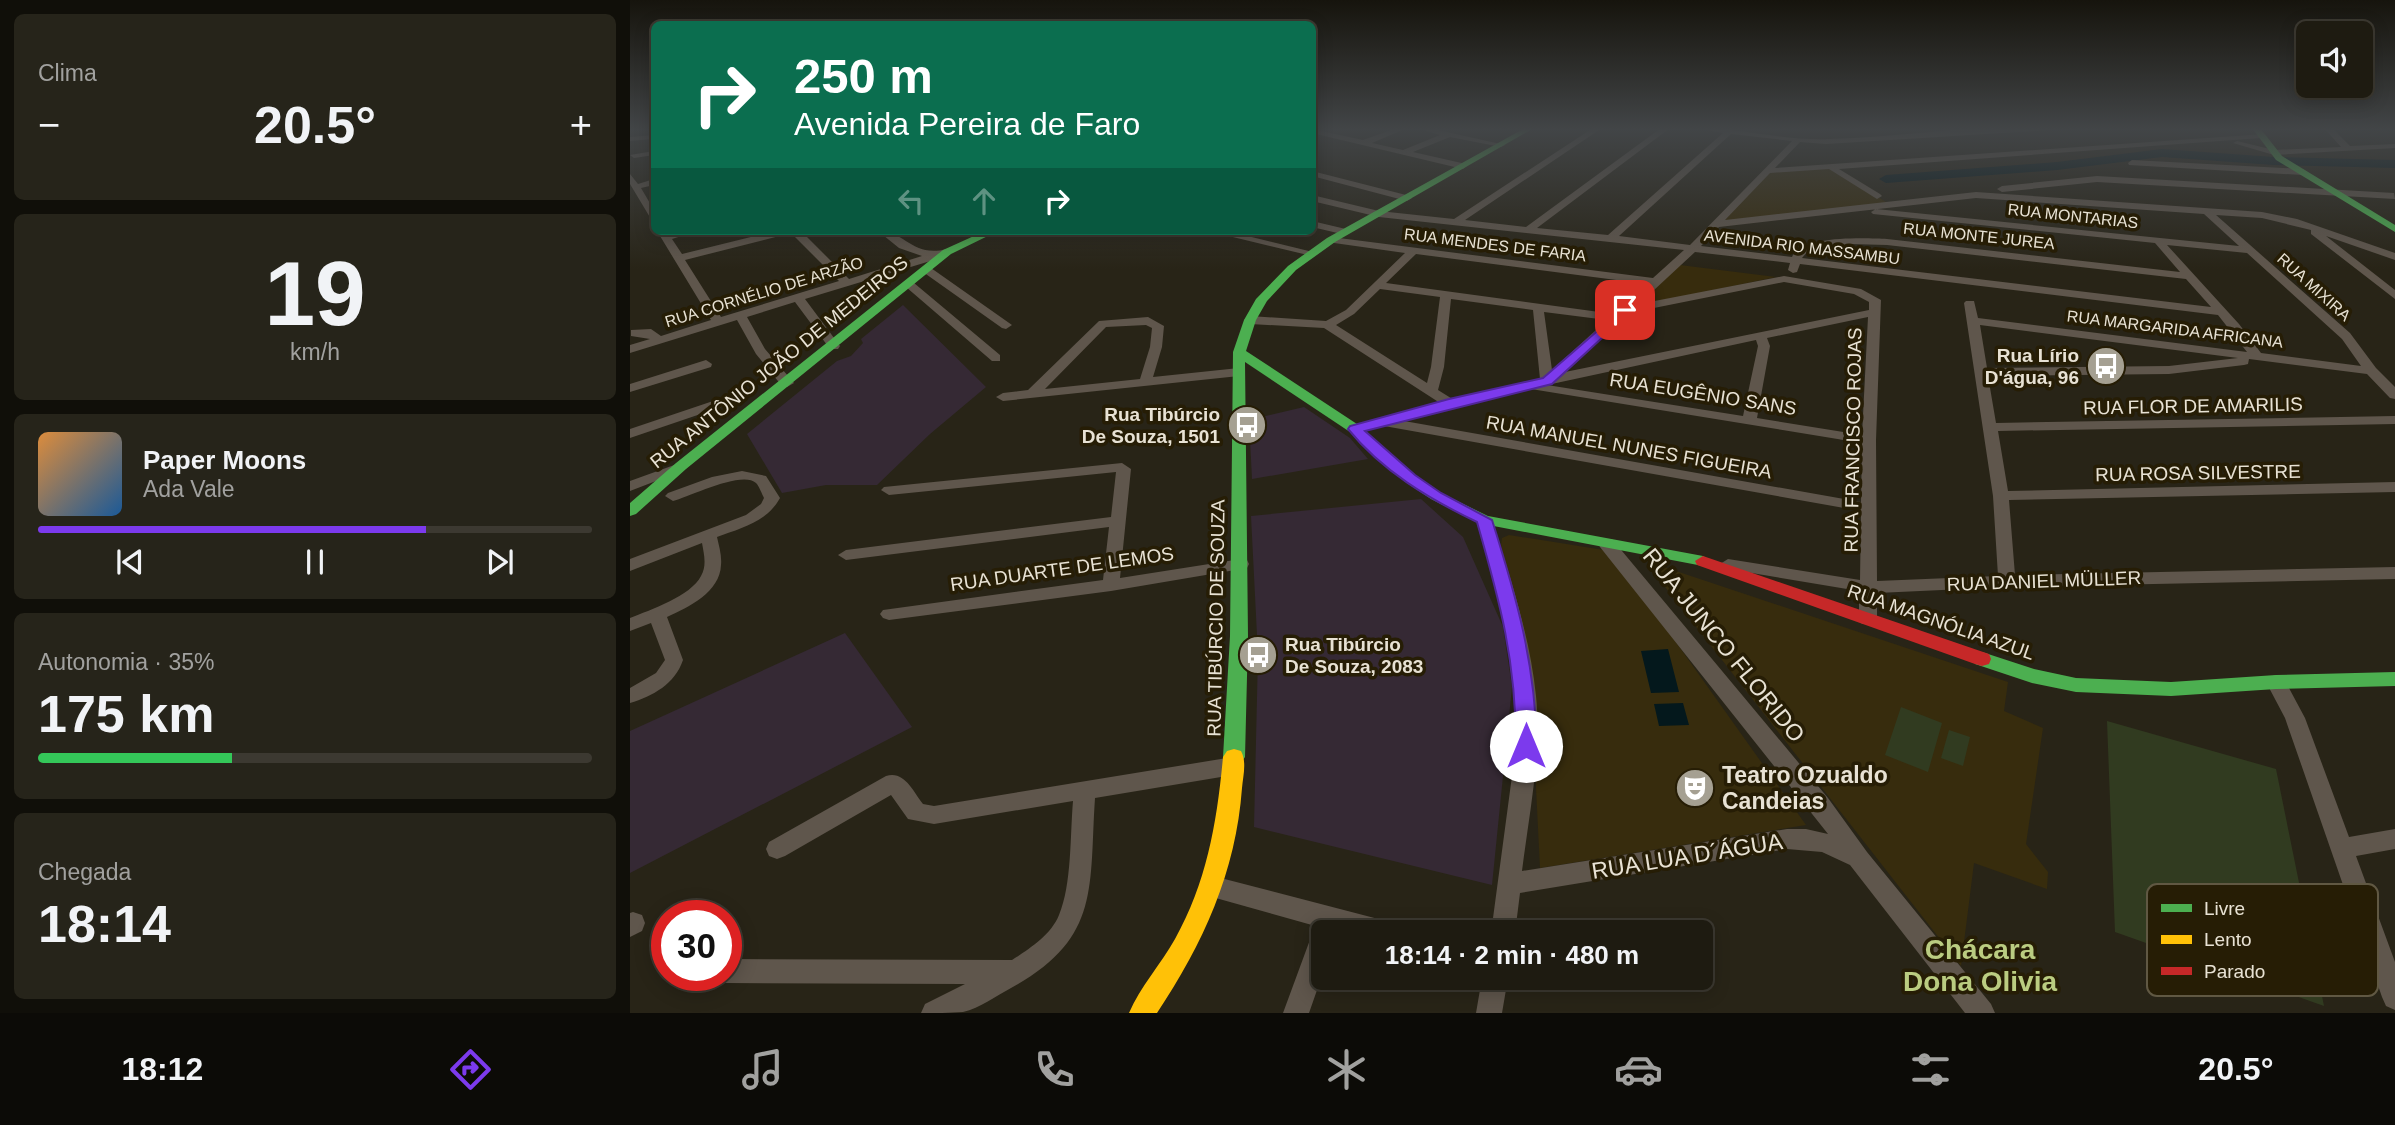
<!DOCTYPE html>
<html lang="pt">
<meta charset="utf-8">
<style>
:root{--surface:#1e1b11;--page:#26241a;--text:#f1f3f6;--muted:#a1a19f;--line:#3c3931;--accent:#7c3aed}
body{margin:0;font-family:Helvetica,sans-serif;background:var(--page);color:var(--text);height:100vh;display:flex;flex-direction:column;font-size:26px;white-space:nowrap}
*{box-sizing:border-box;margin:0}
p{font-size:23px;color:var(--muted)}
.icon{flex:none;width:38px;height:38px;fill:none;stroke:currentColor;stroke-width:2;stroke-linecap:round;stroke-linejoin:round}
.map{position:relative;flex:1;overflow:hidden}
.sheet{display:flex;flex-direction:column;gap:14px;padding:14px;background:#100f09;width:630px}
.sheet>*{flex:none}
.guide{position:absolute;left:21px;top:21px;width:665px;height:214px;border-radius:10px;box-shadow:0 4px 18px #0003,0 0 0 2px var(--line);background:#0b6e4f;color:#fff;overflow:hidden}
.tools{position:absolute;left:1666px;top:21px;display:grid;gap:14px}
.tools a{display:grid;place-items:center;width:77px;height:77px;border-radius:10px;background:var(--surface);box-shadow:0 4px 18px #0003,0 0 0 2px var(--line);font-size:35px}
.speed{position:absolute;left:21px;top:900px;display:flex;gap:14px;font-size:35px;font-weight:700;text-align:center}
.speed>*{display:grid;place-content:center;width:91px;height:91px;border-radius:50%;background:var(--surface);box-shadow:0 4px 18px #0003,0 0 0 2px var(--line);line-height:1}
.speed .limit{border:10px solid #d22;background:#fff;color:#111}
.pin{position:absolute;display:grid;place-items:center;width:60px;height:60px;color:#fff;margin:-30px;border-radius:14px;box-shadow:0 4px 10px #0006}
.me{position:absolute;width:77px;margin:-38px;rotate:0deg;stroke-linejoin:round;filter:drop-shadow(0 0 5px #0008)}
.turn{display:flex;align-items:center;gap:24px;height:147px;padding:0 28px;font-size:32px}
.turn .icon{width:91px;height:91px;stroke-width:2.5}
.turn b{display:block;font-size:49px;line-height:60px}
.lanes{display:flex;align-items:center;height:66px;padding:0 28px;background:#0003;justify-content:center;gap:35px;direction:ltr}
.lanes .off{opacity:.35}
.big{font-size:52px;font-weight:800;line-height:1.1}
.sheet .widget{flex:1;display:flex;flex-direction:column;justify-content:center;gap:10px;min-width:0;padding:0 24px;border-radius:10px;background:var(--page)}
.sheet .dial{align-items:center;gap:0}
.dial b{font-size:91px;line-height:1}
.song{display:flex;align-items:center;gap:21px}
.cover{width:84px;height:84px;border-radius:10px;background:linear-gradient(135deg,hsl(30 70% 55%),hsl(210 70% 35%))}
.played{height:7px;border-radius:4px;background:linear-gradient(90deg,var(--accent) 70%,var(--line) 70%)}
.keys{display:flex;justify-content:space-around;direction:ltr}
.heat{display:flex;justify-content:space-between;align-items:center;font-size:38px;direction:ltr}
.charge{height:10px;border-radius:5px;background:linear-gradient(90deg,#34c759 35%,var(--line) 0)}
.trip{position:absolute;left:681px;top:920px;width:402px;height:70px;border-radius:10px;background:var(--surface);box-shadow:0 4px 18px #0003,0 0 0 2px var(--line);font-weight:800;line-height:70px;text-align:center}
.dock{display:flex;height:112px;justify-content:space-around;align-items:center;background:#0c0b07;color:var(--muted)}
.dock .icon{width:49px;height:49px}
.dock .on{color:var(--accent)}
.dock b{font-size:32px;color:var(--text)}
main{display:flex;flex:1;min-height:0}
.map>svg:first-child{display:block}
.industrial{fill:#352934}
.built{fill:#372c0d}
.green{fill:#313b20}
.water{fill:#04181c}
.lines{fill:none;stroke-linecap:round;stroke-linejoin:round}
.river{fill:#04181c;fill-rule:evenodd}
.street{fill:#5f564c;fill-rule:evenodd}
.fast{fill:#4caf50;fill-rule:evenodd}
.slow{fill:#ffc107;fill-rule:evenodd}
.jam{fill:#c62828;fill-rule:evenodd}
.route{fill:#7c3aed;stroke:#51269a;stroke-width:2}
.labels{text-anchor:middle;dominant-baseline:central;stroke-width:7;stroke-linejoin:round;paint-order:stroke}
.far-street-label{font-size:16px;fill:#e8e2d4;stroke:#261d05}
.poi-label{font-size:19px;font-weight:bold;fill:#e8e2d4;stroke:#261d05;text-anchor:end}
.street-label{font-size:19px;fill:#e8e2d4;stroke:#261d05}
.near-street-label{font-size:23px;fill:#e8e2d4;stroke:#261d05}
.near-poi-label{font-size:23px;font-weight:bold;fill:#e8e2d4;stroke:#261d05;text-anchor:start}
.near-quarter-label{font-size:28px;font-weight:bold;fill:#bacc81;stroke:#261d05}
.key{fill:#261d05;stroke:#605843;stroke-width:2}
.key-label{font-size:19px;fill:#e8e2d4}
</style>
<main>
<section class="sheet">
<div class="widget"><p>Clima</p>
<div class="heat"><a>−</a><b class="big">20.5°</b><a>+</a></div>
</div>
<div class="widget dial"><b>19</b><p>km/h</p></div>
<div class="widget">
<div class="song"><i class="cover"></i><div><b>Paper Moons</b><p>Ada Vale</p></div></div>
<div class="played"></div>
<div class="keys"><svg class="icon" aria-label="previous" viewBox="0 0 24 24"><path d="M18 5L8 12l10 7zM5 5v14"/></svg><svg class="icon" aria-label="pause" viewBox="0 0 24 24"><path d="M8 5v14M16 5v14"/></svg><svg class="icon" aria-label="next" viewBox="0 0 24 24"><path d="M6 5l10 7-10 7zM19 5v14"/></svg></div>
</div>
<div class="widget"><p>Autonomia · 35%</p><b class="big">175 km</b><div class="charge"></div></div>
<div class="widget"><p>Chegada</p><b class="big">18:14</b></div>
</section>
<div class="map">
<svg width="1765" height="1013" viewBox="0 0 1765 1013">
<rect width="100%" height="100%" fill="#282417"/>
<path class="industrial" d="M273 305 356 387 300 434 247 485H196L152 493 117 434 207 361 221 356 233 343 231 339Z
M674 407 720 438 738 459 622 479 619 420Z
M791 499 833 537 873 627 882 687 862 885 624 827 628 655 621 516Z
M215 633 282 727 0 873V731Z"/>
<path class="built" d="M1201 167 1259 204 1091 224 1138 171Z
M1050 265 1146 277 1006 306Z
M879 535 974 550 1018 603 1176 825 910 868 901 687 871 545 872 538Z
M1025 564 1378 682 1374 711 1413 728 1396 844 1418 872 1417 889 1344 863 1331 966 1021 569Z"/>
<path class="green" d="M1271 707 1312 723 1298 772 1255 755Z
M1477 721 1646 769 1694 1006 1485 932Z
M1319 730 1340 737 1333 766 1311 758Z"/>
<path class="water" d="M1038 649 1049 692 1021 693 1011 651Z
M1053 703 1059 725 1029 726 1024 704Z"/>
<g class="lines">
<path class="river" d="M1532 149 1644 157 1765 160V168L1644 165 1532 157 1427 170 1256 183 1249 179 1256 175 1427 162Z"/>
<path class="street" d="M767 128H777L742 143 773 150 810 135 786 128H799L875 145 871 147 820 137 783 152 836 164 837 166 833 169 682 133V129L733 140Z
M963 128H972L835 220 896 227 1031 128H1040L907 228 978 235 1093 133 1066 128C1111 128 1155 141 1200 139 1273 137 1351 123 1424 128L1420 130 1196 144 1170 142 1145 168 1634 134 1631 138 1209 169 1250 194 1252 196 1247 199 1199 169 1140 173 1095 220 1346 192 1632 212 1667 219 1765 253V260L1696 236 1765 290V299L1681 234V230L1632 218 1586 215 1720 333 1746 368 1765 387V399L1760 398 1737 374 1619 359 1618 364 1614 365 1539 374 1358 376 1366 423 1765 416V424L1368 431 1378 491 1765 482V492L1379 500 1385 575 1765 567V579L1377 587 1247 593V620L1244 624H1232L1229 620V591L1098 569 1090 564 1098 559 1230 580 1231 511 754 426 725 433 720 432 718 429 720 426 810 403 694 328 620 324 614 320 620 316 696 321 716 310 775 253 697 242 696 240 701 237 1023 278 1054 250 749 217 682 201V195L749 211 824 219ZM1101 134 1162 141 1060 245 989 236ZM1346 198 1574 214 1609 246 1246 209 1241 212 1243 214 1525 243 1550 272 1257 239C1236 238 1170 235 1162 257L1071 246 1089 227ZM1220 244 1257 245 1556 279 1581 307 1172 258 1178 251ZM1537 245 1617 253 1712 339 1731 366 1631 353 1609 324ZM1065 252 1160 263 1158 270 1163 273 1167 272 1170 264 1588 315 1617 352 1348 318 1344 301H1336L1334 303 1363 496 1368 576 1247 581 1246 440 1251 300 1231 289 1154 276 1009 304ZM786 254 1017 284 984 314 756 283ZM1154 282 1224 294 1239 302V310L935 372 999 313ZM750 289 810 297 801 367 797 383 706 325 724 314ZM821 299 903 310 910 379 824 400 808 390 814 367ZM914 312 977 320 922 370ZM1238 317 1232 435 1127 418 1140 346 1137 338ZM1350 325 1608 358 1539 366 1357 368ZM1126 340 1128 346 1113 416 917 385ZM901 389 1232 443 1231 502 774 421Z
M1694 128H1702L1720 146 1765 144V148L1644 155 1603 143 1607 141 1644 150 1711 147Z
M1759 128H1765V131Z
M24 135V139L0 141V137Z
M24 151V155L4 158 0 155Z
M1502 160 1673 169 1677 172 1673 175 1499 165 1498 163Z
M682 171 780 196 782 198 777 201 682 176Z
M0 174 8 184 24 179V185L11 188 24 210V220L21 219 0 184Z
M1467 176 1764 193 1765 199 1467 182 1372 192 1367 189 1372 186Z
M682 221 720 230 721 232 716 235 682 227Z
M27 231H37L38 233 67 231 42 239 52 254 145 231H171L219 279 292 256 269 248 248 231C276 231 282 258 317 249L322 252 307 259 175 299 210 346 208 349H200L165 302 117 317 135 349 164 383 157 387 152 386 126 354 107 320 0 353V345L20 339 1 336V330L21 329 31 336 81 320ZM161 233 209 281 91 317 55 260Z
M578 231H597L687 253 682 256Z
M293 268H301L382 325 376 329 372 328 293 272Z
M276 283H284L370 355V361H362L276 287Z
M518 317 534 326 532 347 523 377 609 368 615 372 609 376 373 401 366 397 373 393 398 390 469 321ZM516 325 522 328 520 347 510 379 415 389 476 327Z
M76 360 82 364 81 367 0 392V384Z
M95 397 100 398 102 401 100 404 0 438V429Z
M492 463 501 469 490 578 611 559 617 560 619 564 617 568 481 591 259 620 253 618 250 614 253 610 473 580 479 527 216 560 208 555 216 550 481 517 486 472 259 495 251 490 254 487Z
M47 464 54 468 52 471 0 491V481Z
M112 471 136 476 150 498C137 522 111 528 87 537 89 546 92 556 91 565 90 592 59 607 37 617L53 660C45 684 23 696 0 703V688L26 673 35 660 21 623 0 631V618C20 610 61 596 71 576 77 566 74 554 72 543L0 571V559L116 515 131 504 134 498C132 494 129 486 126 483 112 470 59 497 43 501L35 496 38 493 82 477Z
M854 515 862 520C880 577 900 636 906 696 912 754 899 814 892 871L1157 829H1176L1198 834 970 547 968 543 970 539H982L1198 798 1237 852 1361 1004 1365 1013H1335L1220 865 1192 852 1157 849 890 893 885 933H861L886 746V696L872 611 846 520Z
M1646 675 1653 677 1675 718 1719 837 1765 829V849L1726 856 1765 962V1010L1756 1006 1752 997 1655 718 1636 682 1639 677Z
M603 757 610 760 614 766 610 772 603 775 465 798C459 888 471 939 381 988 366 996 350 1008 333 1012 321 1013 304 1013 291 1013L295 1004 335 984 96 983 87 980 85 975H96V959L382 960C399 949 421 935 429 915 442 884 440 835 443 801L304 824 278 819 261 795 155 856 147 859 139 856 136 849 139 842 256 776C274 770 283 791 293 804L304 806Z
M583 876 756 921 765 925 768 933H712L702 930 704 933H693V973L679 1013H653L681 937 684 929 689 927 575 895 571 887 575 879Z
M3 912 12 915 15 923 12 931 0 937V913Z
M852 978H878L872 1013H846Z"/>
<path class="fast" d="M895 128H904L705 242 666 270 637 301 626 320 616 351 730 426 784 475 811 493 858 516 1073 556 1081 561 1073 566 848 523 801 499 774 481 720 432 615 362 618 636 615 757 611 763 604 765 597 763 593 757 600 636 603 352 614 320 626 299 658 266 697 238Z
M1622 128H1630L1652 156 1765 225V232L1646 160Z
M355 231H368L321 254 56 469 6 514 0 516V503L46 463 313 250Z
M1352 652 1404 669 1446 678 1541 682 1646 675 1765 672V686L1646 689 1541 696 1446 692 1402 683 1345 664 1343 659 1345 654Z"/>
<path class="slow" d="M604 749 611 751C617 762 613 776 612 788 606 872 573 944 527 1013H499C510 987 531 964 545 939 577 882 587 822 593 757L597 751Z"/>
<path class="jam" d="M1073 556 1359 654 1361 659 1359 664 1352 666 1345 664 1067 565 1065 561Z"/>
</g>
<linearGradient id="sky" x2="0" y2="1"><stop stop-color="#16140d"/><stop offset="0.48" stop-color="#424547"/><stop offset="1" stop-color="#424547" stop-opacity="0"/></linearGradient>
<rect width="1765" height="269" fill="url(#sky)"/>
<path class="route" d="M995 307 1001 310 999 313 922 384 735 431 785 475 811 493 862 520C887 599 905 662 907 746L904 752 896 754 889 752 886 746C886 661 870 602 847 522 799 499 752 471 718 429L720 426 819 399 913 378Z"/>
<defs>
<g id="bus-disc" transform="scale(2.0125)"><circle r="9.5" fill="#a5a092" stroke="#261d05"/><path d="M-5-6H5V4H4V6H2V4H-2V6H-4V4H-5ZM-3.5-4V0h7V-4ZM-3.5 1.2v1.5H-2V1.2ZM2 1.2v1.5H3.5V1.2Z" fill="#fff"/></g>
<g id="theatre-disc" transform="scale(2.0125)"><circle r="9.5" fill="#a5a092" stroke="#261d05"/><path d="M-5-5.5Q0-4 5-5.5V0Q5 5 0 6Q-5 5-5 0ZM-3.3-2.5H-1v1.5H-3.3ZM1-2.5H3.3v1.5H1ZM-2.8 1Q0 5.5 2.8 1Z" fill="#fff"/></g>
</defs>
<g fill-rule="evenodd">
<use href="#bus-disc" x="1476" y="366"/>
<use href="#bus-disc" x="617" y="425"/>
<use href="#bus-disc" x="628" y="655"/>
<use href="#theatre-disc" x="1065" y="788"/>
</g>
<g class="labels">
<g class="far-street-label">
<text transform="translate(1443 216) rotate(6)">RUA MONTARIAS</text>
<text transform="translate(1349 236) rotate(6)">RUA MONTE JUREA</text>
<text transform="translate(865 245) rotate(7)">RUA MENDES DE FARIA</text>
<text transform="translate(1172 247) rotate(7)">AVENIDA RIO MASSAMBU</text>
<text transform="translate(1684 287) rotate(42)">RUA MIXIRA</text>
<text transform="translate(134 292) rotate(-17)">RUA CORNÉLIO DE ARZÃO</text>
<text transform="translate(1545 329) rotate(7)">RUA MARGARIDA AFRICANA</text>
</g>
<g class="poi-label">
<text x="1449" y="355">Rua Lírio<tspan x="1449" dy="22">D'água, 96</tspan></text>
<text x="590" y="414">Rua Tibúrcio<tspan x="590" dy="22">De Souza, 1501</tspan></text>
<text x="655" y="644" text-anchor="start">Rua Tibúrcio<tspan x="655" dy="22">De Souza, 2083</tspan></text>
</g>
<g class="street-label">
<text transform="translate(149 362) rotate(-39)">RUA ANTÔNIO JOÃO DE MEDEIROS</text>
<text transform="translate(1073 394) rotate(9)">RUA EUGÊNIO SANS</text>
<text transform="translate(1563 406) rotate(-1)">RUA FLOR DE AMARILIS</text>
<text transform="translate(1223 440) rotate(-89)">RUA FRANCISCO ROJAS</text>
<text transform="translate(999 447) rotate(10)">RUA MANUEL NUNES FIGUEIRA</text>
<text transform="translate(1568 473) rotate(-1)">RUA ROSA SILVESTRE</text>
<text transform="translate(432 569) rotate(-8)">RUA DUARTE DE LEMOS</text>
<text transform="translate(1414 581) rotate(-2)">RUA DANIEL MÜLLER</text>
<text transform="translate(586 618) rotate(-89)">RUA TIBÚRCIO DE SOUZA</text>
<text transform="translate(1311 622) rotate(19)">RUA MAGNÓLIA AZUL</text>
</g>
<g class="near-street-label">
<text transform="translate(1094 645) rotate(51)">RUA JUNCO FLORIDO</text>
<text transform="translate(1057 856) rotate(-9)">RUA LUA D´ÁGUA</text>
</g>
<g class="near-poi-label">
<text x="1092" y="775">Teatro Ozualdo<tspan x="1092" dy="26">Candeias</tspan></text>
</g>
<g class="near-quarter-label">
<text x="1350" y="949">Chácara<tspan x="1350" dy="32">Dona Olivia</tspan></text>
</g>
</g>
<rect x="1517" y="884" width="231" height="112" rx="10" class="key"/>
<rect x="1531" y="904" width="31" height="8" fill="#4caf50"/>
<rect x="1531" y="935" width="31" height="9" fill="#ffc107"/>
<rect x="1531" y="967" width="31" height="8" fill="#c62828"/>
<g class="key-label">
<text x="1574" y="915">Livre</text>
<text x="1574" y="946">Lento</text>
<text x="1574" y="978">Parado</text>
</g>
</svg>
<div class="tools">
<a><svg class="icon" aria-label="sound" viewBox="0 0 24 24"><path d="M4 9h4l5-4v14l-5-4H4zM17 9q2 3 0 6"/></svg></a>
</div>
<div class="speed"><div class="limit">30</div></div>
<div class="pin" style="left:995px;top:310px;background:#d93025"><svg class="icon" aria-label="arrive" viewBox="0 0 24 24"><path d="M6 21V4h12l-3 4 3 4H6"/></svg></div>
<svg class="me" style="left:896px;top:746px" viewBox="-20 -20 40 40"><circle r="19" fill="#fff"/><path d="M0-13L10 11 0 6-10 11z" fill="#7c3aed"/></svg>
<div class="trip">18:14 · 2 min · 480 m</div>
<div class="guide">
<div class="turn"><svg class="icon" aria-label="right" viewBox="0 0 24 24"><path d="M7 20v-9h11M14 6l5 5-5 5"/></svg><div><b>250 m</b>Avenida Pereira de Faro</div></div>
<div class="lanes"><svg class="icon off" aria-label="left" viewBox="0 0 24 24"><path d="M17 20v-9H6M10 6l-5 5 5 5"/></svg><svg class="icon off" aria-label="ahead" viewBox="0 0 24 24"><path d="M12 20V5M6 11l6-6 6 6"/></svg><svg class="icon" aria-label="right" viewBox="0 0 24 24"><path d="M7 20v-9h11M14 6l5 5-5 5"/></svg></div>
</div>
</div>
</main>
<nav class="dock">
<b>18:12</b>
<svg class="icon on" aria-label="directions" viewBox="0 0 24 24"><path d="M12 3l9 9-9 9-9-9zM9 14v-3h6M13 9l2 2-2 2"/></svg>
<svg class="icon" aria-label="music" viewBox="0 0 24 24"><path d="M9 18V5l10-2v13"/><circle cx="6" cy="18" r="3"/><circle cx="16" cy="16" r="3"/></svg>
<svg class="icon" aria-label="phone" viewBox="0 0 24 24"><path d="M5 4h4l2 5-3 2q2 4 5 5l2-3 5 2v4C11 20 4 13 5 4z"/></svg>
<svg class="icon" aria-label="climate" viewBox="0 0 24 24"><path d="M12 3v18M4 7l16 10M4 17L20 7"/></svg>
<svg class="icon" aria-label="car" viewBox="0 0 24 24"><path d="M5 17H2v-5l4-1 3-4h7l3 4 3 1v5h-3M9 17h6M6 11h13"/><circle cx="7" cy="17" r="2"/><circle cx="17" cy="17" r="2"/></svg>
<svg class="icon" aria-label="filters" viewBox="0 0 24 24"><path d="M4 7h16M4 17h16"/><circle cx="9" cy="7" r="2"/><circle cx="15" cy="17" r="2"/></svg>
<b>20.5°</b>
</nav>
